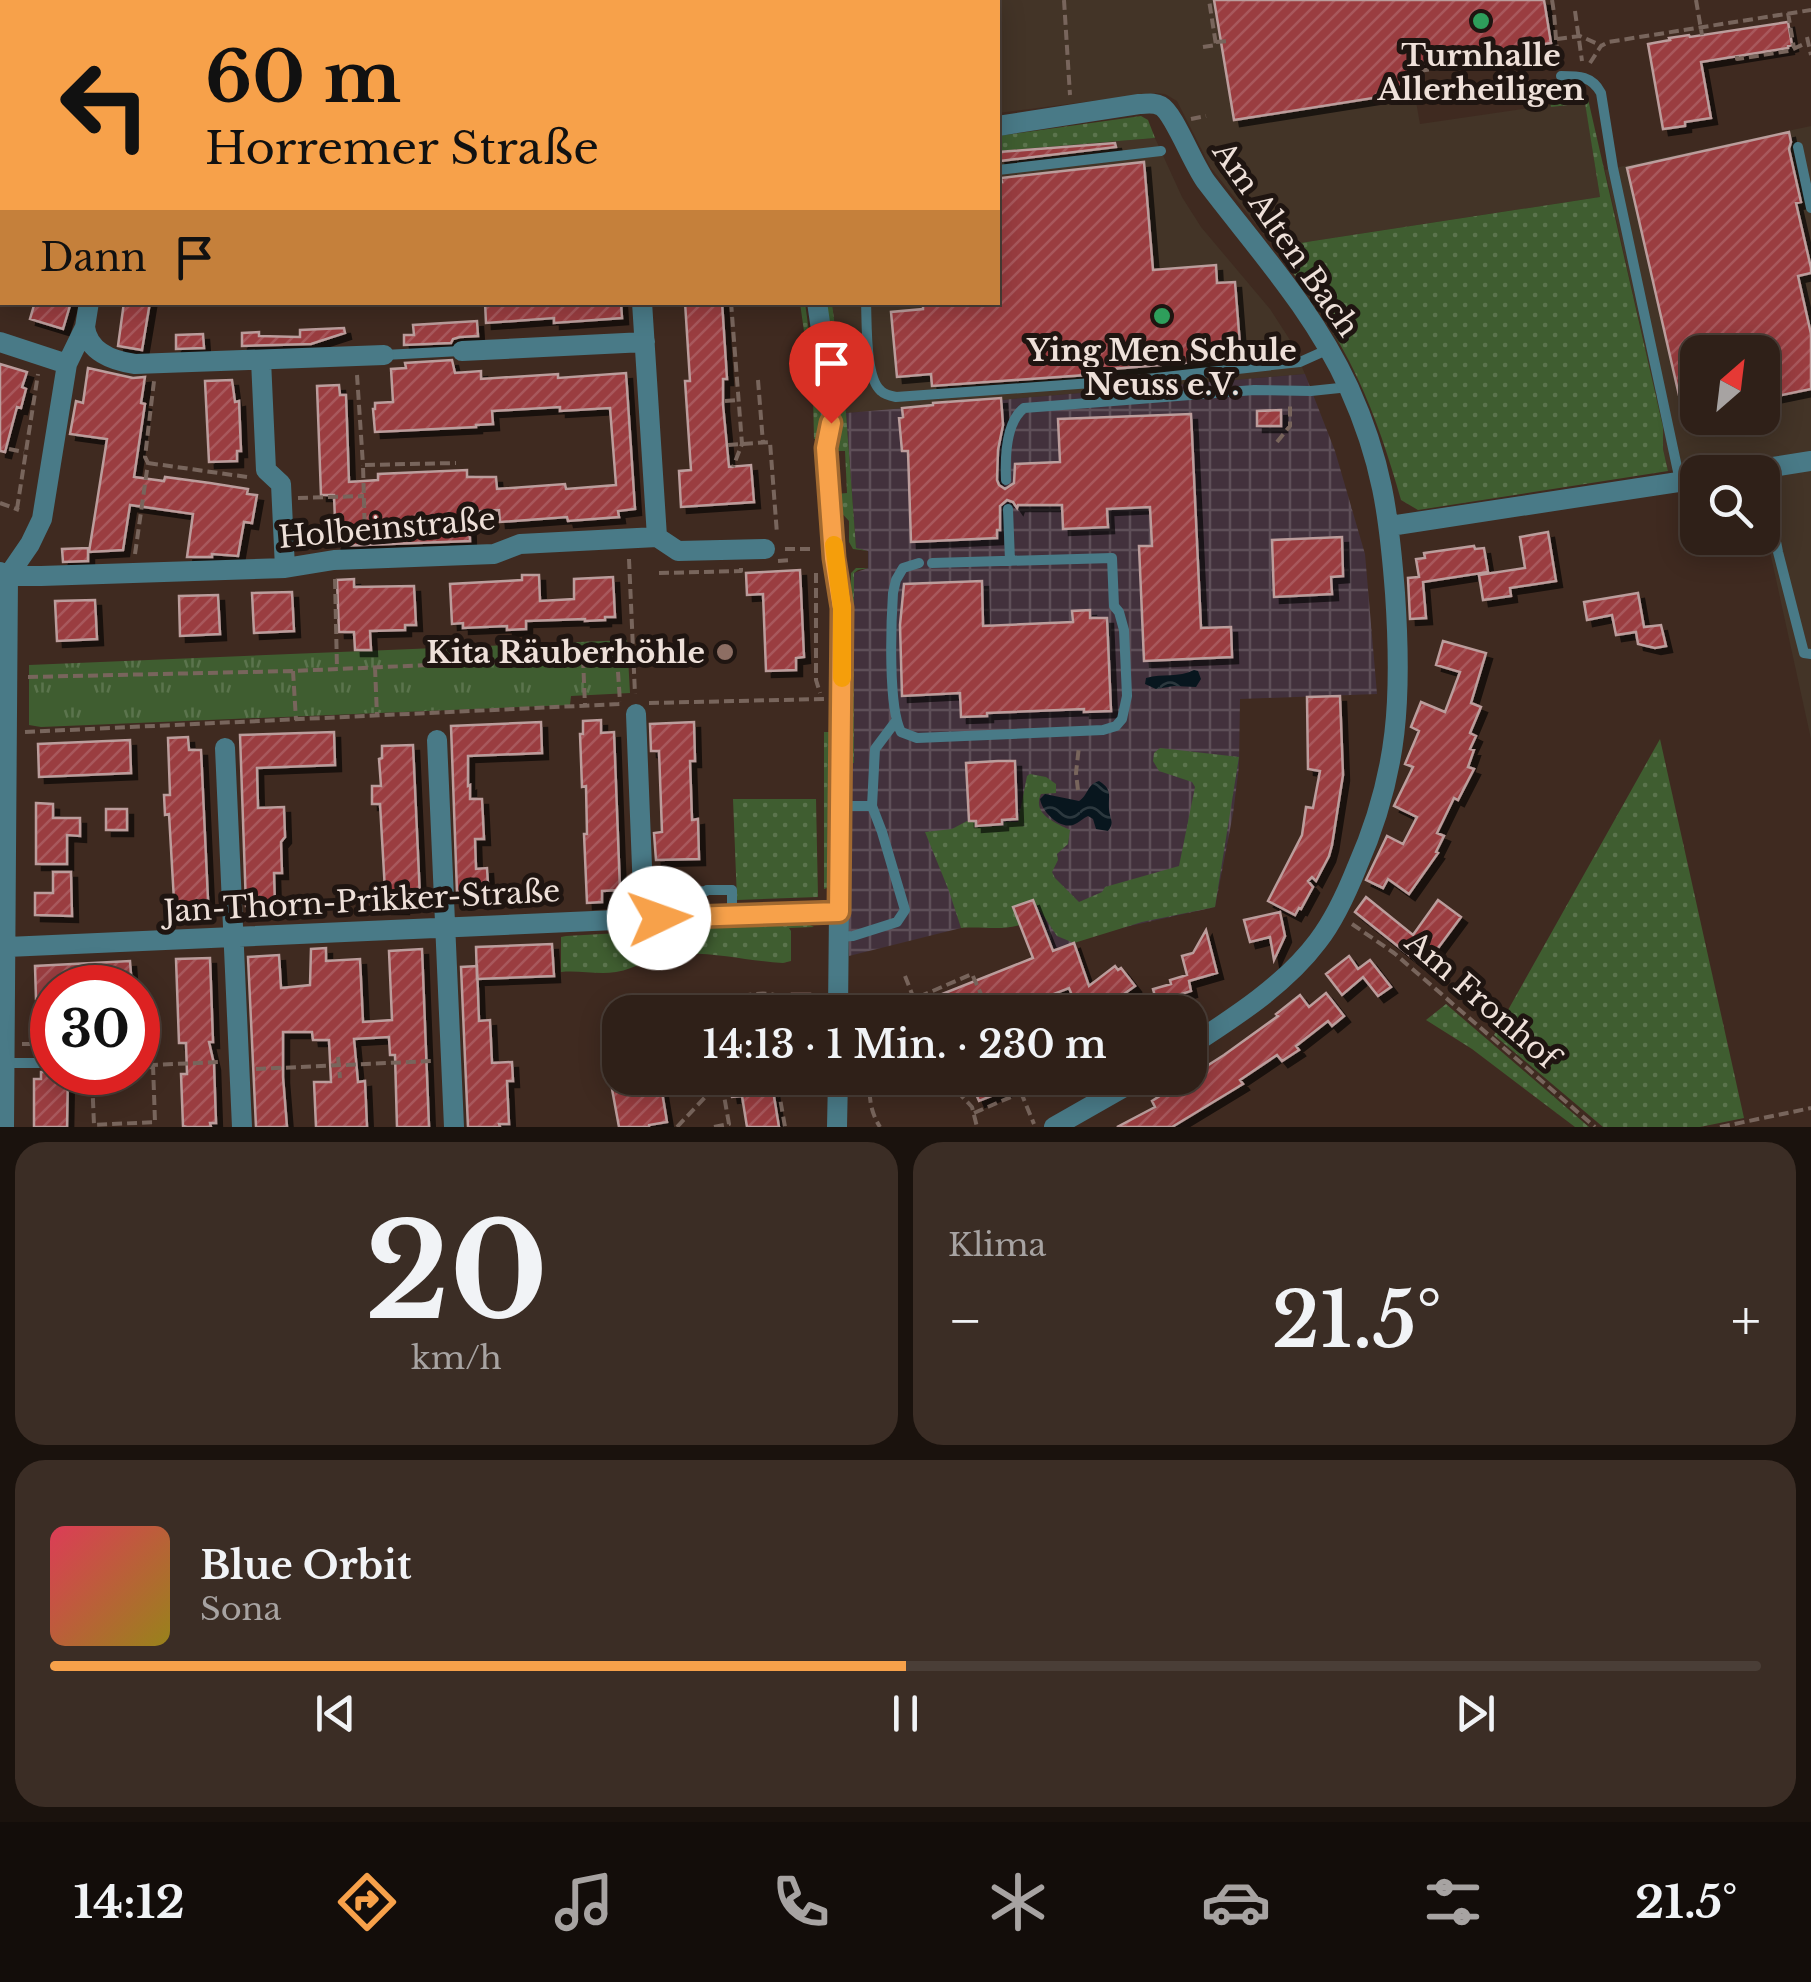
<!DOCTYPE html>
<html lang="de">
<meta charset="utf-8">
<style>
:root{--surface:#2f2018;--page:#3b2d25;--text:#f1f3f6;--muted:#a7a3a2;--line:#4a3e37;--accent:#f7a14a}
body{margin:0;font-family:"Libre Baskerville",serif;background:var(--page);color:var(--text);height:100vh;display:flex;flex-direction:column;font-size:38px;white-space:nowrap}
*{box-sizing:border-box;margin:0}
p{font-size:32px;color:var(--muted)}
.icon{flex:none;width:55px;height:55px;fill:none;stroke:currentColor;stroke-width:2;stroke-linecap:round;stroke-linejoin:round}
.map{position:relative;height:1127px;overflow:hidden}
.details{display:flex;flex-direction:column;gap:15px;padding:15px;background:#1a120d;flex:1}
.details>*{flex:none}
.hud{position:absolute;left:0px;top:0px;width:1000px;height:305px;box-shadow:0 5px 25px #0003,0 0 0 2px var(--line);background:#f7a14a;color:#111;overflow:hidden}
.needle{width:65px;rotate:28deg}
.tools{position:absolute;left:1680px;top:335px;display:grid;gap:20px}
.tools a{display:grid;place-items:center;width:100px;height:100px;border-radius:20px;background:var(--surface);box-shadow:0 5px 25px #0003,0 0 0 2px var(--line);font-size:50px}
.speed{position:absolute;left:30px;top:965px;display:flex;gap:20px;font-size:50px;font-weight:700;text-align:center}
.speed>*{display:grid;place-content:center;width:130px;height:130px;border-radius:50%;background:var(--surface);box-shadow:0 5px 25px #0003,0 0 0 2px var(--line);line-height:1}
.speed .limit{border:15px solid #d22;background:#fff;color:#111}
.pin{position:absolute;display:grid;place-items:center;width:85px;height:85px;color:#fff;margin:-102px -42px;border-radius:50% 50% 50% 0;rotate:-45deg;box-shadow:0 0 10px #0007}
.pin .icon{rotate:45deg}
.me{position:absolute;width:110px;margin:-55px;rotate:87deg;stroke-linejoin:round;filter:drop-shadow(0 0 8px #0008)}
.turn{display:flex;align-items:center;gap:35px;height:210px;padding:0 40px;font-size:45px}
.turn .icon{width:130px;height:130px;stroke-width:2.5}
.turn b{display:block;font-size:70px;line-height:85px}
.then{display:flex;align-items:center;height:95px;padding:0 40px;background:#0003;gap:20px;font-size:38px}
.big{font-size:75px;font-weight:600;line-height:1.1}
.details .widget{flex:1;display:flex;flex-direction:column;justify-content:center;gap:15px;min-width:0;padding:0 35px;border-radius:30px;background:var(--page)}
.details .dial{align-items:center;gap:0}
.dial b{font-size:130px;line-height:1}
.song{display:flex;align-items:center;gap:30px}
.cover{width:120px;height:120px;border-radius:15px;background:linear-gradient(135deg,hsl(350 70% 55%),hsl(50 70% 35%))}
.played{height:10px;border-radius:5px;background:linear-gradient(90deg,var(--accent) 50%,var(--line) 50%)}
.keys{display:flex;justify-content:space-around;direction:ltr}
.heat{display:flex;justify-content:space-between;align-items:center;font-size:55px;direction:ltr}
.details .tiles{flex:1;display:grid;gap:15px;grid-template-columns:1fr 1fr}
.widget:last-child{grid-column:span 2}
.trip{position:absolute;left:602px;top:995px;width:605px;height:100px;border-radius:30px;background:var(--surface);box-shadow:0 5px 25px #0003,0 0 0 2px var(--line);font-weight:600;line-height:100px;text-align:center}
.tabs{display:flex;height:160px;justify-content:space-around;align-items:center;background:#130d0a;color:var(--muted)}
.tabs .icon{width:70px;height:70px}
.tabs .selected{color:var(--accent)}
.tabs b{font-size:45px;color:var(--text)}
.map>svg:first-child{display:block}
.commercial{fill:#433427;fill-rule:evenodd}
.industrial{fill:url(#industrial-grid)}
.grass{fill:url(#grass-dots)}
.park{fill:url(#park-tufts)}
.water{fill:url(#water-waves)}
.building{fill:url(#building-hatch);stroke:#bb9d9c;stroke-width:2.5;filter:url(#shadow)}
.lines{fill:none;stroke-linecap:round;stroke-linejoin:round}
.path{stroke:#78655c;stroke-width:4;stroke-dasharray:10 5;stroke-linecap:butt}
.lane{stroke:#497a87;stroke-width:10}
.street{stroke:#497a87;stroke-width:20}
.route-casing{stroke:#a16930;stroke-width:25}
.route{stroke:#f7a14a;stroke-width:18}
.slow{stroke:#f59e0b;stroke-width:18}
.leisure-dot{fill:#2e9e5b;stroke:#1f1511;stroke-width:4}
.education-dot{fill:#8d6e63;stroke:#1f1511;stroke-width:4}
.labels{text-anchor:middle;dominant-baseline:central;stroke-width:10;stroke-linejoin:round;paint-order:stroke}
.poi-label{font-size:30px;font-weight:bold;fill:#eee0d9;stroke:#1f1511}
.street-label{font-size:30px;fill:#eee0d9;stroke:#1f1511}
</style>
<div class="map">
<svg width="1811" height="1127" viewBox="0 0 1811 1127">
<defs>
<pattern id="industrial-grid" width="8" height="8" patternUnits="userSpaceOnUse" patternTransform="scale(2.5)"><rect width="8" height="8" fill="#42313c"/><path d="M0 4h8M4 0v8" fill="none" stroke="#5e4f58"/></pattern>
<pattern id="grass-dots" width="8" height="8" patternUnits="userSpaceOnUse" patternTransform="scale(2.5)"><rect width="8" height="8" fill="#3f5d30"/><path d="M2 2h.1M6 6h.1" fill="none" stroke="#5b744d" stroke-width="1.8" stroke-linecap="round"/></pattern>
<pattern id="park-tufts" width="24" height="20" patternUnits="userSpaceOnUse" patternTransform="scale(2.5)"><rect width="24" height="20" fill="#3f5d30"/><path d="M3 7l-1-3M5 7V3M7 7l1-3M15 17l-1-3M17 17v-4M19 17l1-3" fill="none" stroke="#5b744d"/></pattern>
<pattern id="water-waves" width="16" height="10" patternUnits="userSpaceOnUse" patternTransform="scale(2.5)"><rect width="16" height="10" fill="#08161e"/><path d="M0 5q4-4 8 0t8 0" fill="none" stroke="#2c383e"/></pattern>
<pattern id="building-hatch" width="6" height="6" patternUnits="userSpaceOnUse" patternTransform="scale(2.5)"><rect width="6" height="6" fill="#9a3d40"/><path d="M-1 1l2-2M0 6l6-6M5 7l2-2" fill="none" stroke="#a8595b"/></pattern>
<filter id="shadow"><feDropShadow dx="6" dy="6" stdDeviation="0" flood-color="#0009"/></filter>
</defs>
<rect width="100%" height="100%" fill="#3f2a20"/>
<path class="commercial" d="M983 0H1398L1420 124 1585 100 1600 197 1274 247 1211 168 1177 101 1165 94 1155 93 998 113V2H968Z
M1811 126V739L1763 520 1762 472H1753L1749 457 1668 471 1663 449V427L1605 170ZM1698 352H1762V418H1698Z
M1155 138 1182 197 1201 227 1270 309 1290 340 1305 374 846 413 832 303 998 302V151Z"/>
<path class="industrial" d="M1305 374 1335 451 1365 554 1377 694 1240 699 1239 766 1233 814 1215 907 1103 932 1054 950 1019 862 950 891 961 928 849 956V763H854V573L868 568V551L856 548 846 413Z"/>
<path class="grass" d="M1571 86 1583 93 1588 99 1663 427V449L1668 471 1418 510 1401 500C1389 458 1376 417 1357 377 1335 330 1305 289 1274 247L1600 197 1585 103 1551 107 1548 88Z
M1141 116 1148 120 1155 138 998 151V136Z
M800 303H805L818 397C824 411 822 425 817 439H814L813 395Z
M825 303H832L846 413 856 548 868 551 853 549 849 542V521L837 508 835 494 847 493 845 451H833L836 433 842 425Z
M856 568H868L858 570 854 573V763H849L851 573Z
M824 732H829L827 888 824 889Z
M1660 739 1744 1118 1700 1127H1603L1494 1035Z
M1160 748 1239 757 1215 907 1142 922 1074 943 1057 936 1033 900 1014 907 1020 925C1000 931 982 926 961 928L949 891 925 832 952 829 967 821 975 822 976 827 1003 826 1004 822H1018L1027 776 1030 774 1046 777 1056 784V793L1041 794C1032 814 1054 822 1070 830L1068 844 1057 854 1058 860 1052 872 1055 878 1079 902 1102 892 1105 887 1179 866 1195 787 1192 782 1159 771 1153 761 1154 753Z
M733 799H816L818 897 737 900Z
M781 917 782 925 808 924 814 927 789 928 791 931V961L783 963C748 961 710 951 675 954 654 955 636 969 616 972 598 975 579 970 561 972V937L566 936 745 926 752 925V918Z
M1446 1004 1589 1127H1575L1472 1049 1426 1020Z"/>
<path class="park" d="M627 640 630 693 571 696 570 705 41 727 29 725V665Z"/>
<path class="water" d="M1194 670 1198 671 1201 679 1196 687 1174 686 1156 689 1145 684 1146 678C1163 673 1178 678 1194 670Z
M1099 781C1113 790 1108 795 1109 809 1110 820 1115 822 1108 831L1096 829 1093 819 1088 816C1083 818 1079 823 1073 825 1058 829 1042 811 1040 799L1045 794 1079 801C1088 796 1087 784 1099 781Z"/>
<path class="building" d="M1214 0H1544L1551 43 1407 66 1411 92 1234 120Z
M1788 22 1792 45 1788 46V48L1701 62 1711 118 1685 122V126L1663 129 1648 44 1670 40 1669 38 1689 35 1690 37Z
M1789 132 1791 142 1789 149 1801 202 1796 203 1811 268V273L1798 276 1811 334V389L1762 399V352H1698V414L1684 417 1627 168Z
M1115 143 1116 147 1000 161 999 152Z
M1144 162 1153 270 1216 265 1217 283 1235 282 1241 358 1100 370V374L932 386 931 374 897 377 891 312 923 309V302H998V182H1002L1001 178Z
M35 302H71L63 329 30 319Z
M124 302H150L142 350 118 346Z
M485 302H621L622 318 554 323V318L486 323Z
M685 302H722L727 379H723V405L729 467 751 465 754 502 681 507 679 471 691 470 685 381H690Z
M477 321 478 336 460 337 453 339 451 343 404 345V335H414L413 325Z
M344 328 345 333 311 344 242 346V333L259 332V336L300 337V330Z
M203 334 204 348 176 349V335Z
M452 360 455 373 481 371V379L558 374V378L626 373 635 509 618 511 619 517 568 521 567 517 500 522 499 510 469 512 470 541 336 546 334 495H321L317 386 339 385 340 395H346L349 482 378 480V474L467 470V477H496L497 489 565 484 566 489 616 485 610 408 560 411V407L492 411 493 424 476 425V427L375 432 373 409H375V403L393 402 391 369 406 368 405 363Z
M0 364 27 372 22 387 26 389 21 408 17 407 5 452 0 451Z
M88 368 133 378 145 377 141 403 145 404 134 477 164 481 165 477 210 483 248 489 247 494 257 495 252 523 244 522 238 556 212 554V557H187L193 514 130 505 123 550 89 552 107 439 70 434 76 401 83 403Z
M232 380 235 402 239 401 241 451H237V461L209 462 205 381Z
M1001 398 1003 425 998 450 997 480 999 485 1005 489 1014 483 1015 464 1060 462 1058 419 1191 414 1201 628 1231 627 1232 657 1144 661 1139 546H1152L1150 507 1107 509 1108 527 1063 529 1062 505H1018L1017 508 1013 502 1007 500 1000 506V530H997V538L911 542 908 451H902L899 418 903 417 902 408 933 405V403Z
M1281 410V426H1257V411Z
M1548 532 1556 581 1510 588 1511 596 1483 600 1479 575 1525 568 1520 537Z
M1342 537 1343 576 1331 577 1332 594 1274 597 1272 540Z
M1474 546 1475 549 1484 548 1488 572 1423 582 1426 618 1410 619 1408 578 1419 577 1416 559 1425 558 1424 553Z
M88 548V561L63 562 62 549Z
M800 570 804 657 796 658V670L766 671 763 594 747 595 746 573Z
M522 575H539L540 601 574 599V579L613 577 615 617H605V620L585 621V619L526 621V629L507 630V626L463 628V623L452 624 450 584 522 580Z
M354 579V587L414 586 416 625H405V630L370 631 371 650H355L354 632H339L337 580Z
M982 581 983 626 1073 622 1072 611 1090 610V618H1107L1111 711 1084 712V709L987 713V716L961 717 960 693 902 696 900 625 904 584Z
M292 592 294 631 254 633 252 593Z
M1638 593 1644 627 1661 625 1666 646 1655 648 1638 644 1636 632 1616 635 1612 615 1587 620 1584 602Z
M218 595 220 634 180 636 179 596Z
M95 600 97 639 57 641 55 601Z
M1443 641 1486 653 1471 703 1481 707 1470 733 1476 736 1470 749 1474 750 1468 767 1474 769 1458 800 1454 798 1437 833 1444 836 1436 852 1438 853 1409 894 1388 879 1383 888 1366 880 1387 836 1403 844 1417 817 1394 806 1413 767 1405 764 1419 731 1411 727 1421 702 1445 712 1460 672 1436 665Z
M1340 696 1343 775 1332 845 1329 856 1316 881 1312 877 1308 881 1313 887 1301 909 1299 908 1295 915 1268 901 1302 835 1306 807 1313 808 1320 771 1308 769 1307 697Z
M601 720V733L614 732 620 890 602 891V902L587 903 584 834H587L586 786 582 787 580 734H583V721Z
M541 722 542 753 468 756V786L470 785V799H482L484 839H475L476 869 487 868 489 901 460 902V892H457L451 726Z
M694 722 695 761H690L692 820 698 819 699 859 656 860 654 833 662 832 659 751H651L650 724Z
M334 732 335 765 257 768 258 808 284 807 285 837 281 842 282 873H274L275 905 246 906 240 735Z
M188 737 189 750H201L208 900 204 901 205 908H194V917L175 918 169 814 165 815 164 795H170L168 738Z
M130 740 131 773 39 777 38 744Z
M413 745 420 898 403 899V908H386L380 804H372V786H381L379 759 382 758V746Z
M998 761H1015L1017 819 1002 820V824L976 826V821H969L966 763Z
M36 803 53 804V818H80V836L67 835V864H36Z
M106 809H127V830H106Z
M53 872H71L72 916 35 915V893H53Z
M1366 897 1413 935 1438 900 1461 917 1424 967 1355 912Z
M1033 900 1053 951 1074 943 1089 986 1115 966 1118 970 1121 968 1135 986 1099 1012H1079L1069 988 1007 1012H897L1033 958 1013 907Z
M1280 912 1285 936 1274 960 1270 937 1250 942 1244 920Z
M1206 930 1217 973 1189 981 1191 991 1175 996 1176 1002 1158 1007 1153 989 1171 984 1170 980 1187 975 1182 956 1193 953Z
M552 944 554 976 477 979 476 947Z
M326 948V961L360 959 363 1022 392 1020 389 951 422 949 429 1127H397L395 1055H390L389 1037 354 1039 358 1082 365 1081 367 1127H316L314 1082H331L329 1040H313L312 1032H283V1077L287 1127H256L248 957 279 955 281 988 310 985 311 949Z
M1349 956 1358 969 1370 960 1391 987 1378 996 1363 977 1342 995 1326 974Z
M210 958 213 1042H209L214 1064 216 1123H210L211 1127H187L183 1126 181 1074H187L186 1043H179L176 959Z
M130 961 132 988H52V999H36L35 966Z
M477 966 479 1021 490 1020 492 1063 512 1062 513 1081H507L509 1124H499L500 1127H468L461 967Z
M1326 993 1344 1016 1332 1026 1328 1021 1296 1046 1299 1050 1282 1061 1277 1055 1240 1080 1243 1084 1172 1127H1117L1155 1107 1152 1101 1224 1055 1278 1016 1276 1014 1300 995 1309 1007Z
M792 994H810V1012H792Z
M41 1072H68L67 1127H34V1079H41Z
M610 1078H641L643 1089 661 1086 667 1122 649 1125V1127H619Z
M729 1078H771L779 1127H747L742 1096 732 1097Z
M969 1078H1036L979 1101Z"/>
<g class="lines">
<path class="path" d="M1064 0 1070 95
M1552 0C1556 22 1555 43 1559 64
M1696 0 1702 35
M13 2V0
M1575 11 1582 61
M1788 13 1794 48
M1807 37 1811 55
M1557 39 1580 36 1600 45
M0 41 2 33
M1216 42 1229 41
M1203 47 1216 45 1209 0
M1417 56 1421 96
M1737 56V59L1789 51 1808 42
M1590 63 1601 46 1608 42 1811 10
M1419 71 1556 50
M1191 119 1206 116
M731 302 742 444 733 467
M357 375 363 465
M758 380 763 443
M725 401 738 400
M1277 442 1290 426V404
M728 445 770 442 777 534
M9 449 24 452
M148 463 247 477
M298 498 364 496
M0 503 19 510
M17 509 38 374
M365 538 363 465 456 463
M785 549H815
M135 554 148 463 145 457 154 381
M629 559 635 694
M778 561 793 560
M659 573 741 571V568
M816 573V680L820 693
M335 579 337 669
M617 657 620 702
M583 658 585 706
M375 667 377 716
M293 671 296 720
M28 677 293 671 633 656
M649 703 824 699
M25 732 620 704
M1078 790 1076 773 1079 746
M1352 924 1394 953 1595 1127
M905 976 914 999 972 974 989 1012
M725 1012 724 1000C745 996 773 986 790 1004V1012
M22 1044H52
M138 1045H140
M338 1057 340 1078
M153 1065 155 1122 94 1125 92 1077 140 1074 153 1065 219 1062
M256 1069 431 1061
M713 1078 715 1091
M872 1078C867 1094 871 1113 880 1127
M1015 1078 1034 1124
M778 1087 785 1127
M957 1091 972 1107 977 1127
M974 1113 1020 1093
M677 1127 710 1092 731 1089
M714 1127 729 1124 723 1090
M1720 1127 1811 1108"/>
<path class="lane" d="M240 0 253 2 259 0
M948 0V2
M1561 76C1579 76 1592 76 1601 93L1613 168 1680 481
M1798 147 1811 208
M998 170 1161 151
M866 302C867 323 865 378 881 391 884 394 891 396 896 397L1147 379 1300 362 1329 349
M384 355 461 351
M1762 469 1778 552 1804 653 1811 654
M1006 480C1005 458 1006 422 1024 408L1254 390 1311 391 1349 387
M1008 509 1010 561
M919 563 903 568 896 580 893 593C891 624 888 707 901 732L917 738 1103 730 1116 726 1122 719 1127 696 1124 630 1119 612 1114 606 1112 558 932 563
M872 806 875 749 896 721
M707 890H732V914
M662 892 706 891
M839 937 853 936 897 922 905 910 882 832 872 806H840
M5 1063H52
M790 1079 838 1080"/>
<path class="street" d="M769 0 770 2
M179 2 180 0
M623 2V0
M881 2 900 0
M0 78 2 79
M998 126 1139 104C1147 104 1154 102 1161 106 1174 113 1194 167 1207 183 1258 250 1314 311 1349 388 1382 461 1389 515 1395 593 1402 696 1399 772 1357 867 1347 892 1335 919 1318 941 1286 984 1235 1017 1190 1046
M642 302 657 537
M817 302 830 392 831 423 826 448 834 558 842 608 838 1012
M85 327C88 352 113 361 135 364L384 355
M0 342 67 364
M462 351 645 342
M261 360 266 470 281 484 285 568
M1740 472 1811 461
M1390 526 1698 479
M0 572 8 576H41L285 568 334 560 494 554 520 544 657 537 678 551 765 549
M8 576 30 544 42 519 67 364 85 327 89 302
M636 714 644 918
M437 740 454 1127
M225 748 242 1127
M7 947 752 914 839 912
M4 1127 8 576
M837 1127 838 1078
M1054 1127 1140 1078"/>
</g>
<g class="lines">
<g class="route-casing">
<path id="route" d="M659 918 839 912 842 608 834 558 826 448 831 423"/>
</g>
<use href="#route" class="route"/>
<path class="slow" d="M834 545 842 608V678"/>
</g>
<g class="leisure-dot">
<circle cx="1481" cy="21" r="10"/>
<circle cx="1162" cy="316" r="10"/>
</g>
<circle class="education-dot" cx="725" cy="652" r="10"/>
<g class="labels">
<g class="poi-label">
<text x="1481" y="55">Turnhalle<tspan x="1481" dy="34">Allerheiligen</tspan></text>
<text x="1162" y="350">Ying Men Schule<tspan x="1162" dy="34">Neuss e.V.</tspan></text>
<text x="705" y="652" text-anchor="end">Kita Räuberhöhle</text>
</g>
<g class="street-label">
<text transform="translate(1286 239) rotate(55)">Am Alten Bach</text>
<text transform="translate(387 528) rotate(-5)">Holbeinstraße</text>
<text transform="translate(362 901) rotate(-3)">Jan-Thorn-Prikker-Straße</text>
<text transform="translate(1482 1000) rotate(41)">Am Fronhof</text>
</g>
</g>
</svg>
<div class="tools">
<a><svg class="needle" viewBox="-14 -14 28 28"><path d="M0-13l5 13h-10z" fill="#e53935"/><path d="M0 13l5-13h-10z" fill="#a7a3a2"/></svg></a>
<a><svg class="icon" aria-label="search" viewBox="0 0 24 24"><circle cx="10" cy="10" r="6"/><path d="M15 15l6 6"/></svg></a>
</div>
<div class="speed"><div class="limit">30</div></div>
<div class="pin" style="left:831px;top:423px;background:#d93025"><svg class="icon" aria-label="arrive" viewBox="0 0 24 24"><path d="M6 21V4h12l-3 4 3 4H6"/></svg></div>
<svg class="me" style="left:659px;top:918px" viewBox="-20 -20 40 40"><circle r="19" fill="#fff"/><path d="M0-13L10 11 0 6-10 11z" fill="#f7a14a"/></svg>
<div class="trip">14:13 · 1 Min. · 230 m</div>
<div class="hud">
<div class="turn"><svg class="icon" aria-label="left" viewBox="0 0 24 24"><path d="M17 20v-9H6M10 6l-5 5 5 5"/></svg><div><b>60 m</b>Horremer Straße</div></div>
<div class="then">Dann<svg class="icon" aria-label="arrive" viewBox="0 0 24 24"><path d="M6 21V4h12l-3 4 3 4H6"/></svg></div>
</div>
</div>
<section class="details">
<div class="tiles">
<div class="widget dial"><b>20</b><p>km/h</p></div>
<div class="widget"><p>Klima</p>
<div class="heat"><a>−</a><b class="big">21.5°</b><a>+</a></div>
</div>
<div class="widget">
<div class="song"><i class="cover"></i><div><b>Blue Orbit</b><p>Sona</p></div></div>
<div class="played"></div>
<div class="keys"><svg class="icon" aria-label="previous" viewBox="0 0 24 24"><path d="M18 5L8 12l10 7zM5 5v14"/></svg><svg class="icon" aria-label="pause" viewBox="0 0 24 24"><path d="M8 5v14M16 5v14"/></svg><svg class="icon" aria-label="next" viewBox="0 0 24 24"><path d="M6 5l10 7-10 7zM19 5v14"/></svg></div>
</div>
</div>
</section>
<nav class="tabs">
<b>14:12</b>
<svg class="icon selected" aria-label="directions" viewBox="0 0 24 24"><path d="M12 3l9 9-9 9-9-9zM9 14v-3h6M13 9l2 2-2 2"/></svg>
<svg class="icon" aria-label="music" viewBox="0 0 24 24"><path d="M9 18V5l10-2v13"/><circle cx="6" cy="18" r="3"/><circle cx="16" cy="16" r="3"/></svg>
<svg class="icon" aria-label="phone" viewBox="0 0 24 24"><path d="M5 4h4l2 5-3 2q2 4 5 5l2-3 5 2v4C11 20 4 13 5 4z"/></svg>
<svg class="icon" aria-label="climate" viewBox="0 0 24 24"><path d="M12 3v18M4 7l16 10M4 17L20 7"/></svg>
<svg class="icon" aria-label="car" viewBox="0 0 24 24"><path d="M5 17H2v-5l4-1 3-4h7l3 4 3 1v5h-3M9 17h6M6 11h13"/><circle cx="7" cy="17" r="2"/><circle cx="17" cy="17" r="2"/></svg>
<svg class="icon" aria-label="filters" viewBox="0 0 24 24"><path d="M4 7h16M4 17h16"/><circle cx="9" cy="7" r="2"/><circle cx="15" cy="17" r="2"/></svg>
<b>21.5°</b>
</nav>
